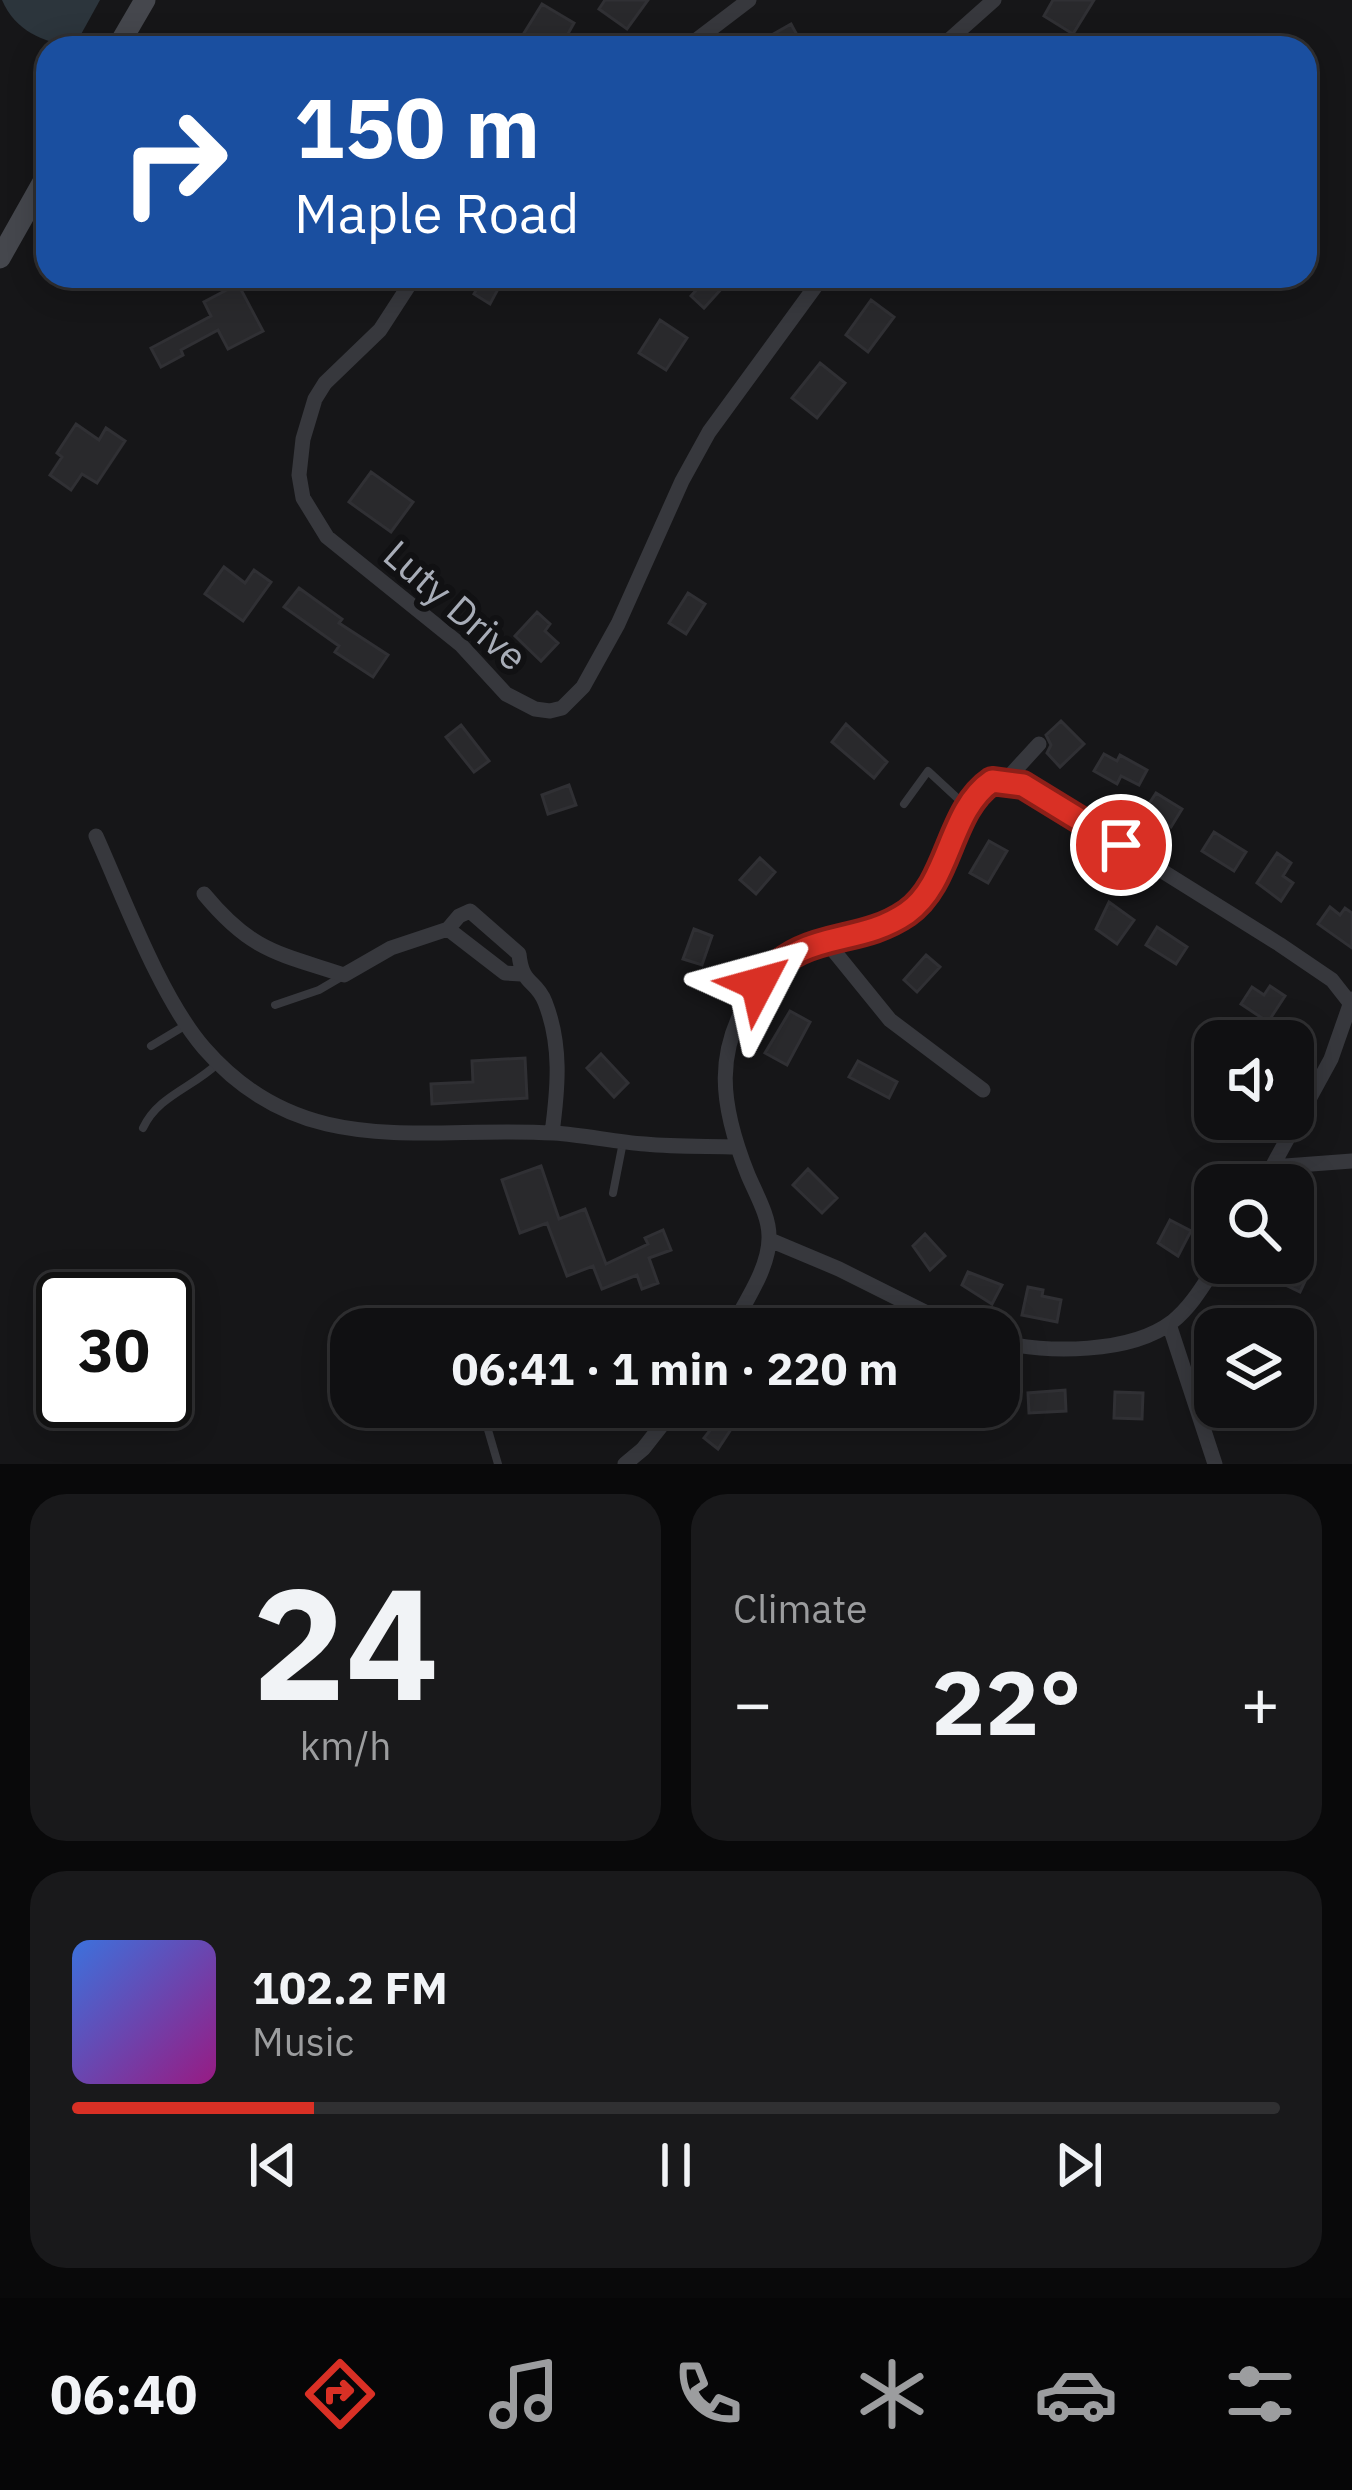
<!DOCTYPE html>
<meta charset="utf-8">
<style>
:root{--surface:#101012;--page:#19191b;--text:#f1f3f6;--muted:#9c9d9f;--line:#303032;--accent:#d93025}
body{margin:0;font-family:"IBM Plex Sans",sans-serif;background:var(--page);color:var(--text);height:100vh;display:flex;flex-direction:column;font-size:45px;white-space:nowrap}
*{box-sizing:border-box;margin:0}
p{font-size:39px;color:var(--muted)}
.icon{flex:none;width:66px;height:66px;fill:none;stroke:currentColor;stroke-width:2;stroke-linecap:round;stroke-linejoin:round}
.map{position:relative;height:1464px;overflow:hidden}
.sheet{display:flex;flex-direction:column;gap:30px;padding:30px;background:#09090a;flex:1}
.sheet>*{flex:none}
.top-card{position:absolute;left:36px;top:36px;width:1281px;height:252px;border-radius:36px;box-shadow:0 6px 30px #0003,0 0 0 3px var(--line);background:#1a4fa0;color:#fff;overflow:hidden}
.controls{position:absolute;left:1194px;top:1020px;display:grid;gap:24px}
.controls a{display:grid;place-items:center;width:120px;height:120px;border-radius:24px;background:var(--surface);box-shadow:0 6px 30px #0003,0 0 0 3px var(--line);font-size:60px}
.speed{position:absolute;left:36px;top:1272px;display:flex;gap:24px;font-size:60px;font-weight:700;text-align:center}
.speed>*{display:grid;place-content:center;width:156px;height:156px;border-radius:50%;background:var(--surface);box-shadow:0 6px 30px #0003,0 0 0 3px var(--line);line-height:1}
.speed .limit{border:6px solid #111;border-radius:18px;background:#fff;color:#111}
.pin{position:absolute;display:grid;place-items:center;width:102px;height:102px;color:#fff;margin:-51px;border:6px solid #fff;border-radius:50%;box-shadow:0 3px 12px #0007}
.me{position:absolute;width:132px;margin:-66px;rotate:51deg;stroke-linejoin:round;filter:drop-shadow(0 0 9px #0008)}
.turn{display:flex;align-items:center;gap:42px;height:252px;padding:0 60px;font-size:54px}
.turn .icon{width:156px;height:156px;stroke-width:2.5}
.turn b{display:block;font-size:84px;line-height:102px}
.big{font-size:90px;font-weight:800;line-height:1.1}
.sheet .widget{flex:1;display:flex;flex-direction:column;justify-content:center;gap:18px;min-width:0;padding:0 42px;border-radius:36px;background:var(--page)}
.sheet .dial{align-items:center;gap:0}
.dial b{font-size:156px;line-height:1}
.song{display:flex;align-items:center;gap:36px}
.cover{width:144px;height:144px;border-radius:18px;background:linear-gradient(135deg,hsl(220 70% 55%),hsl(310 70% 35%))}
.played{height:12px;border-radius:6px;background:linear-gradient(90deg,var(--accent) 20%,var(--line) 20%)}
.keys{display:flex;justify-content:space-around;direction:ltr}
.heat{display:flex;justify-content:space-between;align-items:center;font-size:66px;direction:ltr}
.sheet .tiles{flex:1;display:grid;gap:30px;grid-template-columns:1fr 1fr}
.widget:last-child{grid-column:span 2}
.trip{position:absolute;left:330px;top:1308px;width:690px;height:120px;border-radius:36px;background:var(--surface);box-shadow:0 6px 30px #0003,0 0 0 3px var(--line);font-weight:800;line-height:120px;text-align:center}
.menu{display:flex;height:192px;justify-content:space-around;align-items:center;background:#060607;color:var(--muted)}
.menu .icon{width:84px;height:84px}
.menu .selected{color:var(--accent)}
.menu b{font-size:54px;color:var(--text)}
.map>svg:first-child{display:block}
.water{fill:#2c353c}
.building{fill:#29292c;stroke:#303034;stroke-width:3}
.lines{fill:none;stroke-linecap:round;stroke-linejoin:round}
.lane{stroke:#37383d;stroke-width:8}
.street{stroke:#37383d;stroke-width:15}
.secondary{stroke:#45474d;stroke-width:21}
.route-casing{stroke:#8d1f18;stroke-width:30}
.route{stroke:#d93025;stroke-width:21}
.labels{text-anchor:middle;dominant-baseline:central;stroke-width:12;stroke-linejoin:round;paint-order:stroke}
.street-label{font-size:39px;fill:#a8adb8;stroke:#111113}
</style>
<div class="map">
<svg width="1352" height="1464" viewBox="0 0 1352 1464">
<rect width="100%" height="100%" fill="#161618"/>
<path class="water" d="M2 0H100L74 47C42 41 16 32 2 0Z"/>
<path class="building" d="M605 0H648L627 29 599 9Z
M1053 0H1094L1073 34 1044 16Z
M542 4 574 23 560 48H537L521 38Z
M791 24 804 48H749Z
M484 276H505L490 304 474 294Z
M709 276H733L704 308 691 296Z
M238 284 263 331 228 349 218 330 181 350 183 355 161 367 151 348 211 316 204 302Z
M871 300 894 317 868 352 846 335Z
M660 320 687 338 666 370 639 353Z
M820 363 845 383 817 418 792 398Z
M76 424 99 440 106 428 125 441 97 483 82 474 71 490 50 475 62 457 57 453Z
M371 472 413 502 391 532 349 502Z
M224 567 245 583 254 570 271 582 243 621 205 594Z
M299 588 342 619 339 623 388 655 373 677 335 652 339 646 284 607Z
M688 593 705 604 686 634 669 623Z
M537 612 550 624 545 631 558 643 541 661 515 636Z
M1061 721 1084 744 1060 767 1047 753 1051 745 1046 735Z
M846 724 887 762 874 778 832 742Z
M461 725 489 761 474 772 446 737Z
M1104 754 1117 761 1120 755 1147 770 1139 785 1121 776 1117 784 1094 771Z
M569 785 576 805 548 814 542 795Z
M1156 793 1182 809 1171 827 1145 810Z
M1214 832 1246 852 1234 871 1202 851Z
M989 841 1007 851 988 883 970 873Z
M1277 853 1291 863 1283 876 1293 883 1281 901 1257 883Z
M760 858 775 872 756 894 740 880Z
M1109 902 1134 920 1117 944 1096 929Z
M1330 907 1340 915 1345 908 1352 913V948L1318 924Z
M1157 927 1187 947 1176 964 1146 945Z
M694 929 712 936 702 965 683 959Z
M926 955 940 967 917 992 904 980Z
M1270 986 1285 996 1268 1022 1241 1004 1252 987 1264 995Z
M790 1011 810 1022 787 1065 765 1053Z
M601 1054 628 1083 614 1097 587 1068Z
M525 1058 527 1098 432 1104 431 1084 473 1082 472 1061Z
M858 1061 897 1082 889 1098 849 1077Z
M541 1166 559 1219 585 1209 606 1264 648 1244 645 1238 663 1230 671 1250 649 1258 658 1283 642 1289 637 1275 602 1289 593 1266 567 1276 547 1223 520 1233 502 1180Z
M808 1169 837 1198 822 1213 793 1185Z
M1170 1220 1191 1231 1178 1256 1158 1243Z
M925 1234 945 1256 930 1270 913 1246Z
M1278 1263H1297L1293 1271 1307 1277 1300 1292 1271 1278Z
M968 1272 1002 1285 992 1304 962 1285Z
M1028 1287 1043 1290 1042 1296 1061 1300 1057 1322 1022 1315Z
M1065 1390 1066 1411 1029 1413 1028 1393Z
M1115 1392 1143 1393 1142 1419 1114 1418Z
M725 1411 737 1420 718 1449 704 1438Z"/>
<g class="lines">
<path class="lane" d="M904 804 928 771 968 808
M275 1005 319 990 343 976
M151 1046 186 1025
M143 1128C158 1096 192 1088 217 1064
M613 1193 623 1142
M486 1423 498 1464"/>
<path class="street" d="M686 48 749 0
M940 48 994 0
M415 276 380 330 325 383 315 399 303 439 299 475 303 498 327 537 461 645 506 694 535 709 550 711 562 708 583 687 618 624 682 481 709 432 823 276
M1006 780 1042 796 1279 944 1332 980 1350 1003
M96 836C124 898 160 997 204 1048 304 1163 422 1125 554 1133 585 1135 615 1142 645 1144 676 1147 706 1146 737 1147
M204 894C252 952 278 953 344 975L391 948 448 929 459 916 470 911 519 954C522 986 536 979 545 1002 562 1045 558 1088 552 1133
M448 929 505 973 521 974
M825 940 890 1020 983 1090
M1272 1167 1331 1059 1352 999
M1262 1185 1272 1167 1352 1161
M770 1240 839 1269 959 1329
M1169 1324 1215 1464
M731 1329C745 1302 770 1267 769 1236 769 1216 756 1194 748 1175 720 1105 712 1049 758 984 799 927 879 945 924 895 951 864 960 784 1006 780L1039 744
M999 1342C1048 1353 1130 1354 1172 1322 1192 1306 1204 1284 1218 1263
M625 1464 643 1449 676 1407"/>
<path class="secondary" d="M117 48 145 0
M0 258 48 173"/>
</g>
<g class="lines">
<g class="route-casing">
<path id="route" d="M758 984C805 927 856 948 907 913 951 882 948 811 992 781L1023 785 1121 845"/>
</g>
<use href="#route" class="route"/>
</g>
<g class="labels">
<g class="street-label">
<text transform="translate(456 605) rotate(41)">Luty Drive</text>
</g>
</g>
</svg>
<div class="controls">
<a><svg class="icon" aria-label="sound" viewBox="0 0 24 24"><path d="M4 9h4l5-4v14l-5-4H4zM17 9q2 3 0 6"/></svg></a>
<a><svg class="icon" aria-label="search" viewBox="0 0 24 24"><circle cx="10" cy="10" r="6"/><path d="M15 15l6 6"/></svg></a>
<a><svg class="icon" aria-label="layers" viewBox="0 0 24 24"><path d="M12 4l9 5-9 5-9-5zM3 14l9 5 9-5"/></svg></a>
</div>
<div class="speed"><div class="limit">30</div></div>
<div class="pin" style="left:1121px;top:845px;background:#d93025"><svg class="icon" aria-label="arrive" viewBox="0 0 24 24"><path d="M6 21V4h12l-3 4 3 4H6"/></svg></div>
<svg class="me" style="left:758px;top:984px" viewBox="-20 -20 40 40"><path d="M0-17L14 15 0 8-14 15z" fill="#d93025" stroke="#fff" stroke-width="4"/></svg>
<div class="trip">06:41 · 1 min · 220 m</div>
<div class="top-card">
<div class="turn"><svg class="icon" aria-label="right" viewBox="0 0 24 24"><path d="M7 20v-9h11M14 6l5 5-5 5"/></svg><div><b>150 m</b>Maple Road</div></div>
</div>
</div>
<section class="sheet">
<div class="tiles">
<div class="widget dial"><b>24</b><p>km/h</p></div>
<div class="widget"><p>Climate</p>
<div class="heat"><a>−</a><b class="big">22°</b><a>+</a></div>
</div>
<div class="widget">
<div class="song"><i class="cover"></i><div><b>102.2 FM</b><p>Music</p></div></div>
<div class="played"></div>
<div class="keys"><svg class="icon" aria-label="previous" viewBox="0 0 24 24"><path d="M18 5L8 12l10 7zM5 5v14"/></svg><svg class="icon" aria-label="pause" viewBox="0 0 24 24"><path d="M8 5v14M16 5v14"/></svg><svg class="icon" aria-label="next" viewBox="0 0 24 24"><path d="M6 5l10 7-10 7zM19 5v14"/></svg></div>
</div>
</div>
</section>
<nav class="menu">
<b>06:40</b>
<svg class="icon selected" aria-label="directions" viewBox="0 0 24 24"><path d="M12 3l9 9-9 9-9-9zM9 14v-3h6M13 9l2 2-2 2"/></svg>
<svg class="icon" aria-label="music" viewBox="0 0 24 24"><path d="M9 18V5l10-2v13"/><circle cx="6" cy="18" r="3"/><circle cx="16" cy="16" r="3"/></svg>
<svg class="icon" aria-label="phone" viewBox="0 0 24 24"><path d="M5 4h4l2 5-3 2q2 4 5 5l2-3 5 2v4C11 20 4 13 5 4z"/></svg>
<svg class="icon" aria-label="climate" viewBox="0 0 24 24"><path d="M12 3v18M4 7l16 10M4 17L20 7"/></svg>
<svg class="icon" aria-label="car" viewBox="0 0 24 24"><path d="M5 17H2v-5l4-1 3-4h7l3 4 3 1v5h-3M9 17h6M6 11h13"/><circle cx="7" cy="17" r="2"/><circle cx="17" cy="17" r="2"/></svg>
<svg class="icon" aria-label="filters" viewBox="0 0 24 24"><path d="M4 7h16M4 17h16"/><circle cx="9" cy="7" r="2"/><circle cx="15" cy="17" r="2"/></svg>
</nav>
